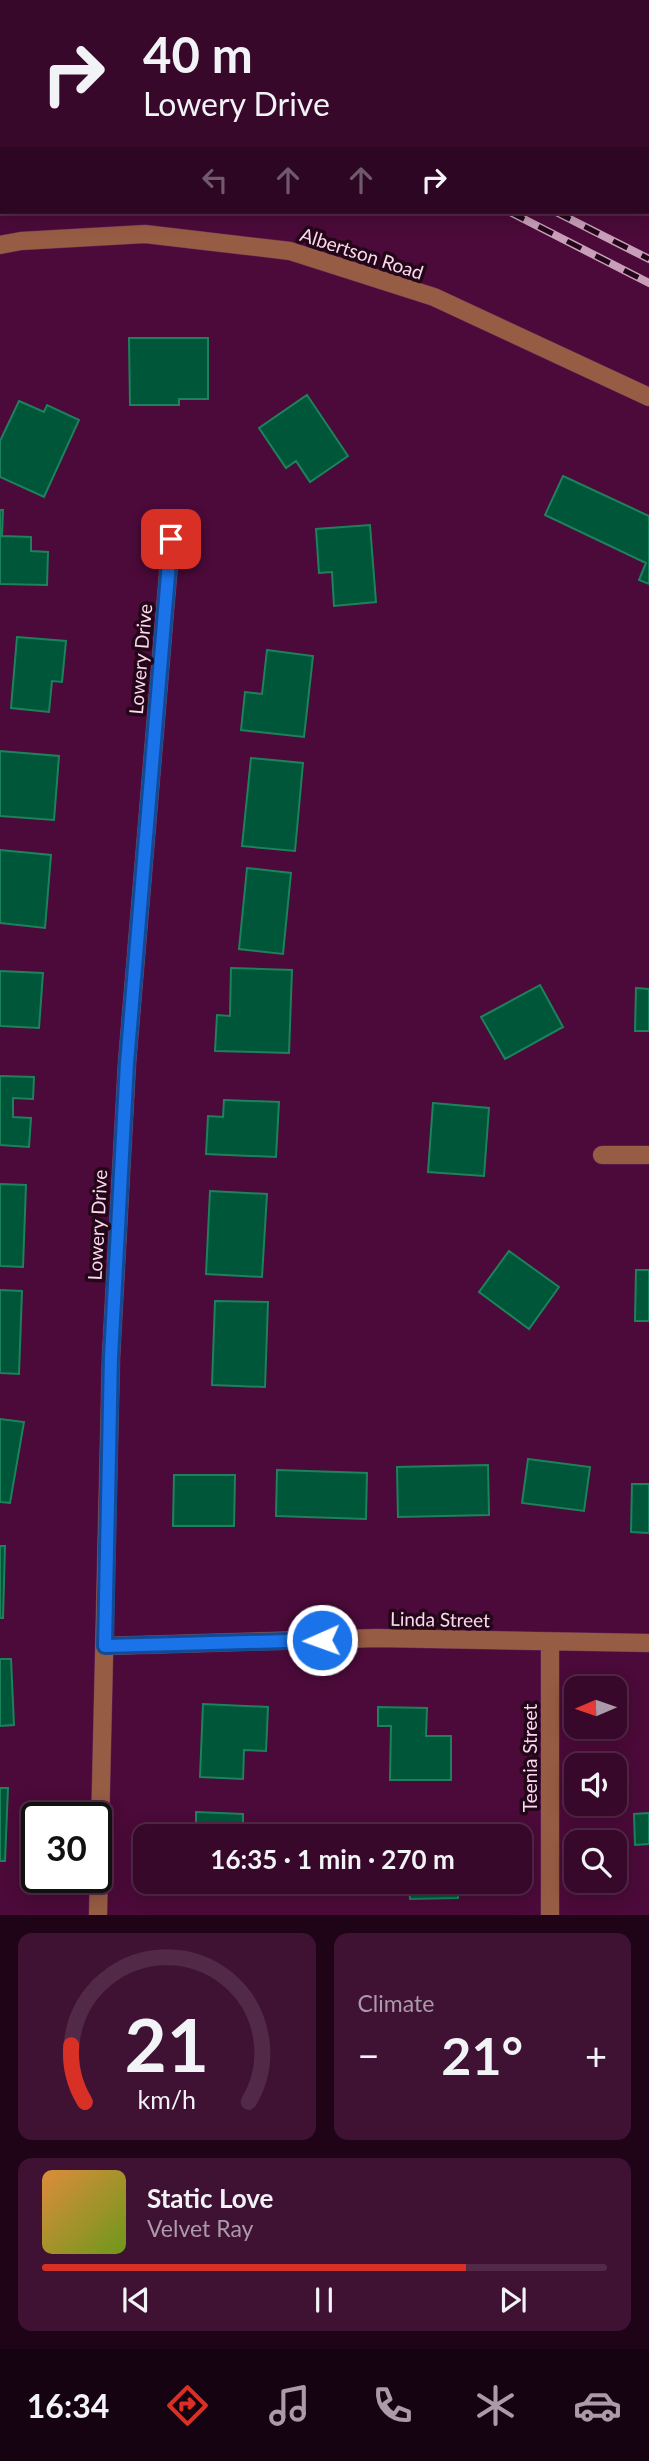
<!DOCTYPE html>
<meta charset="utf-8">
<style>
:root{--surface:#38082b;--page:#3f1133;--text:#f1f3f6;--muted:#ab9aa9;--line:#522947;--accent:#d93025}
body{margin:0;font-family:Lato,sans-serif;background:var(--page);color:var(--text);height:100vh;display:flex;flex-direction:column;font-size:26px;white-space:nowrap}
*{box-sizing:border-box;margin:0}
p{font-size:23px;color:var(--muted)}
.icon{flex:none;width:38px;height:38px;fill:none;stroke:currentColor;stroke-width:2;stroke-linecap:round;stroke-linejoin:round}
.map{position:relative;height:1915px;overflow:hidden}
.drawer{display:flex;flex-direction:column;gap:18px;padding:18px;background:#1f0418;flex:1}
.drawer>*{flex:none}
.hud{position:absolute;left:0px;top:0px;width:649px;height:214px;box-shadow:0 4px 18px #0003,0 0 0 2px var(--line);background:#38082b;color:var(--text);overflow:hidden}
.needle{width:46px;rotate:268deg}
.buttons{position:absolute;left:564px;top:1676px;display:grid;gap:14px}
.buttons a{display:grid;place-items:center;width:63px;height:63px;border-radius:14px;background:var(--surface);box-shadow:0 4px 18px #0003,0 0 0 2px var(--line);font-size:35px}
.speed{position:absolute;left:21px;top:1802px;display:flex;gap:14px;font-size:35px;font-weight:700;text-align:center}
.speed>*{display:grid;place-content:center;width:91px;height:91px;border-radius:50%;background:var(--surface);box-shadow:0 4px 18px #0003,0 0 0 2px var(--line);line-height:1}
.speed .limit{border:4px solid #111;border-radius:10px;background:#fff;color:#111}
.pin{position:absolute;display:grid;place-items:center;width:60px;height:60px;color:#fff;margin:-30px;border-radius:14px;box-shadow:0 4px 10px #0006}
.me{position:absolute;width:77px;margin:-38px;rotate:268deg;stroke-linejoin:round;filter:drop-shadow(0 0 5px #0008)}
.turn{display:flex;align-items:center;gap:24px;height:147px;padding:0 28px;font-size:32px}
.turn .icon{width:91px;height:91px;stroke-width:2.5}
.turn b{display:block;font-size:49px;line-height:60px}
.lanes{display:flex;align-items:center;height:66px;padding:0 28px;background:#0003;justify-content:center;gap:35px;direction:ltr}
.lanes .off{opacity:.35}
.big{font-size:52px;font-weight:700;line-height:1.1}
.drawer .card{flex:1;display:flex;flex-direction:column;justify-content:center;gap:10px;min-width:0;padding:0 24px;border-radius:14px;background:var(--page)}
.drawer .dial{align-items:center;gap:0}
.dial svg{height:182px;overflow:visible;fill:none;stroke:var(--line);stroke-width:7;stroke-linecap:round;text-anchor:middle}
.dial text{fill:var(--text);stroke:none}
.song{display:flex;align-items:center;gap:21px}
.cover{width:84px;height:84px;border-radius:10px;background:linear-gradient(135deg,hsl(30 70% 55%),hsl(80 70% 35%))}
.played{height:7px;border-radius:4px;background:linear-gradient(90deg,var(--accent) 75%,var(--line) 75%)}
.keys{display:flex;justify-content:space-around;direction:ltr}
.heat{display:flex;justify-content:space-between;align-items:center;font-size:38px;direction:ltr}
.drawer .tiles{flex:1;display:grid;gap:18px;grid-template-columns:1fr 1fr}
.card:last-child{grid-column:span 2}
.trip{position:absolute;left:133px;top:1824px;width:399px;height:70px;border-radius:14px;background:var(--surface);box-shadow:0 4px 18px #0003,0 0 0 2px var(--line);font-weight:700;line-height:70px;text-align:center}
.dock{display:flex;height:112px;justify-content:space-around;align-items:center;background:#160311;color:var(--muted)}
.dock .icon{width:49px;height:49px}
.dock .active{color:var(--accent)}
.dock b{font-size:32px;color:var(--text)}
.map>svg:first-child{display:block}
.building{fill:#005639;stroke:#1c825c;stroke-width:2}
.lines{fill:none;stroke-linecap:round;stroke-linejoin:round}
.minor-casing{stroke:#672b56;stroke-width:19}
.minor{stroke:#975c44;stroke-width:18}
.rail-casing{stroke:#c89eb9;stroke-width:8}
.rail{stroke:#230719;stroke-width:5;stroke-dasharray:16;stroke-linecap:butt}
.route-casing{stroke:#114b97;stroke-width:18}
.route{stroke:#1a73e8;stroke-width:12}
.labels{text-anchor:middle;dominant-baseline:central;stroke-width:7;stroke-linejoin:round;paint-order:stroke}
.street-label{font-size:19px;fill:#fad9ec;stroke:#230719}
</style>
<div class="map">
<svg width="649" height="1915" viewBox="0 0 649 1915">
<rect width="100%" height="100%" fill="#4b0a39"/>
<path class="building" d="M129 338H208V399H179V405H130Z
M307 395 348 456 310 482 296 461 286 468 259 428Z
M19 401 44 412 47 405 79 420 44 497 0 477V441Z
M563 476 649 516V584L639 580 646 563 545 515Z
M0 510H3L2 536 31 537V551L48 552 47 585 0 584Z
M370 525 376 602 334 606 332 572 319 573 316 529Z
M17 637 66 641 62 682 52 681 49 712 11 708Z
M267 650 313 656 304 737 241 730 245 692 262 694Z
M0 751 59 756 54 820 0 816Z
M251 758 303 763 295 851 242 846Z
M0 850 51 855 45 928 0 923Z
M247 868 291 873 283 954 239 949Z
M231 968 292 970 289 1053 215 1051 217 1015 230 1016Z
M0 971 43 973 39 1028 0 1026Z
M540 985 563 1027 505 1059 481 1017Z
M636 988 649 989V1031H635Z
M0 1076 34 1077 33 1099 13 1098V1117L31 1118 29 1147 0 1145Z
M224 1100 279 1102 276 1157 206 1154 208 1116 223 1117Z
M433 1103 489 1108 484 1176 428 1172Z
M0 1184 26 1185 23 1267 0 1266Z
M210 1191 267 1194 262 1277 206 1274Z
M509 1251 559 1287 529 1329 479 1292Z
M636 1270H649V1321H635Z
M0 1290 22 1291 19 1374 0 1373Z
M215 1301 268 1302 265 1387 212 1385Z
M0 1419 24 1422 10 1503 0 1502Z
M528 1459 590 1467 584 1511 522 1503Z
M488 1465 489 1515 398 1517 397 1467Z
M277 1470 367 1473 366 1519 276 1516Z
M174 1475H235L234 1526H173Z
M632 1484H649V1533L631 1532Z
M0 1546H5L3 1618H0Z
M0 1659H11L14 1725 0 1726Z
M203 1704 268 1707 266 1751 244 1750 243 1779 200 1777Z
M378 1707 427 1708 426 1736H451V1780H390L391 1726H378Z
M0 1788H8L5 1861H0Z
M196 1812 243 1814V1836H196Z
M649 1813V1844L635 1845 634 1814Z
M456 1826V1836H392V1829Z
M194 1881H242L241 1895 194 1893Z
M409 1881H458V1898L410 1899Z"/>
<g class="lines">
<g class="minor-casing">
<path id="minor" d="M0 245 21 241 145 234 290 251 434 297 649 397
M602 1155H649
M105 1646 377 1638 649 1643
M98 1915 111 1357 127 1063 171 539
M550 1915V1642"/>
</g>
<use href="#minor" class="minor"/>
<g class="rail-casing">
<path id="rail" d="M95 0 98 2
M138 0 142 2
M510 212 649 283
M556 212 649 259"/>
</g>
<use href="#rail" class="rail"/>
</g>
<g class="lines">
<g class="route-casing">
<path id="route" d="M171 539 127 1063 111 1357 105 1646 322 1640"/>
</g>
<use href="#route" class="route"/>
</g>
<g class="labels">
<g class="street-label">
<text transform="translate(362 253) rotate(18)">Albertson Road</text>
<text transform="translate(140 659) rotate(-85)">Lowery Drive</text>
<text transform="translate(97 1225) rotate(-87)">Lowery Drive</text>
<text transform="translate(440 1619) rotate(1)">Linda Street</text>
<text transform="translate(529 1758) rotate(-90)">Teenia Street</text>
</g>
</g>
</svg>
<div class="buttons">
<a><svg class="needle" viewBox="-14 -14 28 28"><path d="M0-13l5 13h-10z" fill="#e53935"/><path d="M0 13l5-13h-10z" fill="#ab9aa9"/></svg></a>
<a><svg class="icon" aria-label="sound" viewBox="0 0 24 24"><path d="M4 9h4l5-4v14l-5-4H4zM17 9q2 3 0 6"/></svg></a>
<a><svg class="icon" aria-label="search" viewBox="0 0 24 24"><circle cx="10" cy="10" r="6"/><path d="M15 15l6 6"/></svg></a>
</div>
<div class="speed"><div class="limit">30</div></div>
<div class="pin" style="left:171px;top:539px;background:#d93025"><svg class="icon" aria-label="arrive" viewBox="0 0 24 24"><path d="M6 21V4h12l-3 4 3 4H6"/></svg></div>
<svg class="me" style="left:322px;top:1640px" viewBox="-20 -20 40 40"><circle r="17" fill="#1a73e8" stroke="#fff" stroke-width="3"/><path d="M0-11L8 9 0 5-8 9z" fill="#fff"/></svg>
<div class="trip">16:35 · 1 min · 270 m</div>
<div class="hud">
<div class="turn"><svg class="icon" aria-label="right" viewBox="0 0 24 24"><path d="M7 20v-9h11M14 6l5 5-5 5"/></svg><div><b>40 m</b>Lowery Drive</div></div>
<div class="lanes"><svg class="icon off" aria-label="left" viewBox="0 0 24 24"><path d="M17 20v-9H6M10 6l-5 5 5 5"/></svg><svg class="icon off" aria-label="ahead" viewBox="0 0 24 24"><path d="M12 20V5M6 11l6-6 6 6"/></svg><svg class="icon off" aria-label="ahead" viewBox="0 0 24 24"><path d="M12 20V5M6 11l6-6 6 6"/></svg><svg class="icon" aria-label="right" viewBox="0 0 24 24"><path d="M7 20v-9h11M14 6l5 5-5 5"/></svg></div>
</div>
</div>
<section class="drawer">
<div class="tiles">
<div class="card dial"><svg viewBox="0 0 100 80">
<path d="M14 69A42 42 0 1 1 86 69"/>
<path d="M14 69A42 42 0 0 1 8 44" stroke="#d93025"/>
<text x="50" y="56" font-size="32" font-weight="700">21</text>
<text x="50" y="72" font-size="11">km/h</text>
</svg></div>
<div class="card"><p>Climate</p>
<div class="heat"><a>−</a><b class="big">21°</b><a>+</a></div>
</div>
<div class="card">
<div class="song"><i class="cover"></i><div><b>Static Love</b><p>Velvet Ray</p></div></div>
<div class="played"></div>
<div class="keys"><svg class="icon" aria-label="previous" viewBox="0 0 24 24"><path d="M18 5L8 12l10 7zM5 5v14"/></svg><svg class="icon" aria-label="pause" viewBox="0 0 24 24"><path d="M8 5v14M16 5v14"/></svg><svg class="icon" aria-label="next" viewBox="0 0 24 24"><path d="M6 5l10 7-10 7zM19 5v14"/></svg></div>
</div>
</div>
</section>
<nav class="dock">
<b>16:34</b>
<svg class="icon active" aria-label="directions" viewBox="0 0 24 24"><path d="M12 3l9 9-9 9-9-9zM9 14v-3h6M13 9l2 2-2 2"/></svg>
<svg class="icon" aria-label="music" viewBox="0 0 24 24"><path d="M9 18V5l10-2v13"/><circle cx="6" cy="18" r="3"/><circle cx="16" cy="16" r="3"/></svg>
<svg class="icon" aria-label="phone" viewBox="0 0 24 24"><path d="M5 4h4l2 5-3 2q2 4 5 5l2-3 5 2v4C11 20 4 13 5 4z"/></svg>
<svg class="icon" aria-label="climate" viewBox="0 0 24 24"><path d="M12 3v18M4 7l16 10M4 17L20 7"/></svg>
<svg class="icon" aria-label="car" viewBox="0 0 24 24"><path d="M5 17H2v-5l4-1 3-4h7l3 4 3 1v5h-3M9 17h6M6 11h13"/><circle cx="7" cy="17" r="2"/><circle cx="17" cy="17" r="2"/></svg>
</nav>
